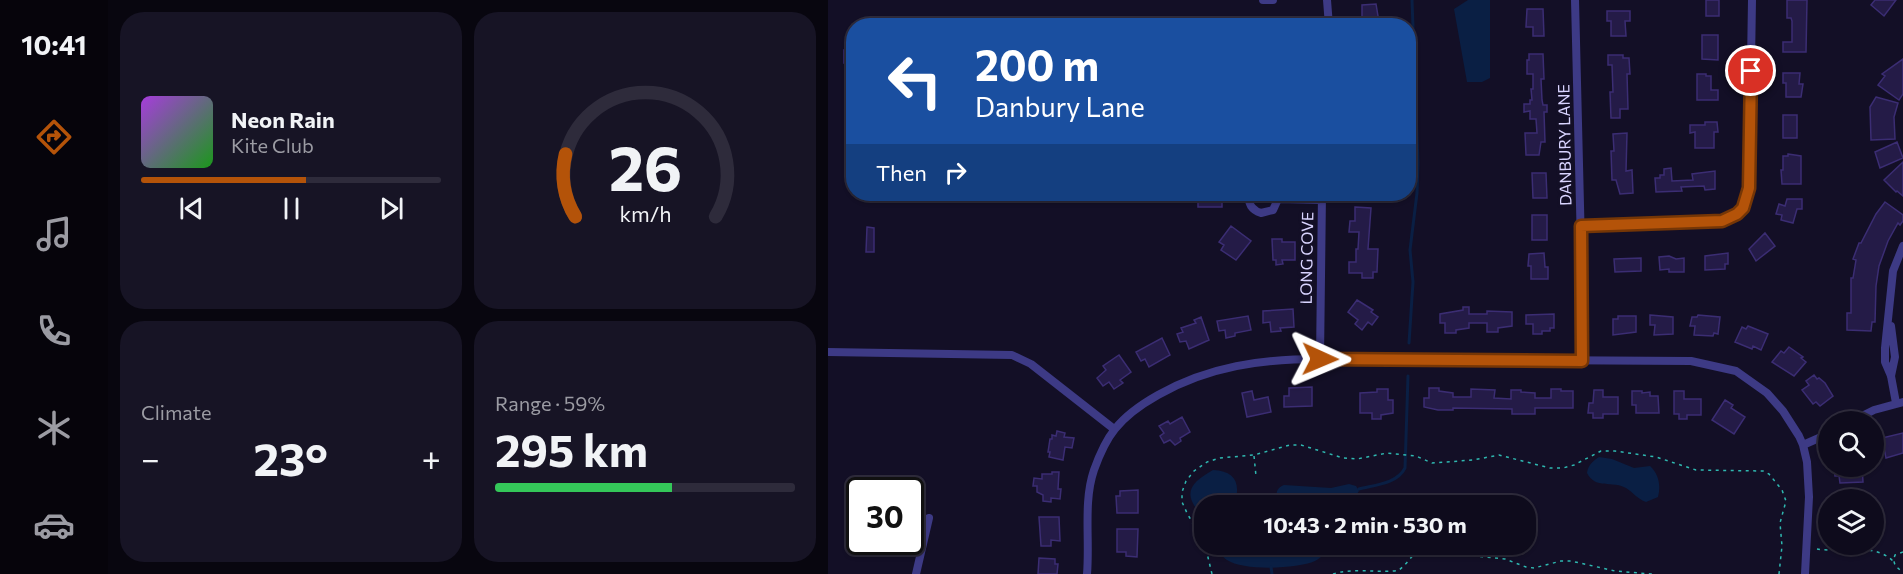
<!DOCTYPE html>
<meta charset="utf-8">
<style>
:root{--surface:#0e0b1c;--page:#171425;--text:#f1f3f6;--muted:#9b9ba3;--line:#2e2b3b;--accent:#b45309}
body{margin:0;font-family:Commissioner,sans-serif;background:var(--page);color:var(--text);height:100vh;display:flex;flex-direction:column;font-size:22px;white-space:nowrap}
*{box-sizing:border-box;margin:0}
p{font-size:20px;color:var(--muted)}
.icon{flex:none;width:33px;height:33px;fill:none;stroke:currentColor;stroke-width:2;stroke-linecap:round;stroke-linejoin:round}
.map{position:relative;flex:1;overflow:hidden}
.drawer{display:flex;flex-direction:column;gap:12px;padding:12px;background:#08060f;width:720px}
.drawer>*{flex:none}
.hud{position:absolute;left:18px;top:18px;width:570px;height:183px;border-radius:24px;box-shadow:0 2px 4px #0004,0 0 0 2px var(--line);background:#1a4fa0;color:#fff;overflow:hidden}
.buttons{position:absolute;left:990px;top:411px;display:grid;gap:12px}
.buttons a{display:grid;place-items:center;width:66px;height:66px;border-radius:50%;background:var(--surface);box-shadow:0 2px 4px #0004,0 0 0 2px var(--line);font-size:30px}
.speed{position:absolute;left:18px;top:477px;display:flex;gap:12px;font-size:30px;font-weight:700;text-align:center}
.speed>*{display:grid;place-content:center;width:78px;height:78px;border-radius:50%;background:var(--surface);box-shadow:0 2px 4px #0004,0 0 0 2px var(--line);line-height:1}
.speed .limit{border:3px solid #111;border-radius:9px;background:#fff;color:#111}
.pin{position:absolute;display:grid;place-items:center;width:51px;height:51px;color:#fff;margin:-26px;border:3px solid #fff;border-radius:50%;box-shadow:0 2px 6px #0007}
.me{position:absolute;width:66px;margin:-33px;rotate:91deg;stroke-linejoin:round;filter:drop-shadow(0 0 4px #0008)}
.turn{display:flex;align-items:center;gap:21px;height:126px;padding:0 30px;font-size:27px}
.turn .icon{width:78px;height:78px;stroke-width:2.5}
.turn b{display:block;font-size:42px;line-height:51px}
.then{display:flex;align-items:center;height:57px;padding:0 30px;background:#0003;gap:12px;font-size:22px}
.big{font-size:45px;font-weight:700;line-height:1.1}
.drawer .widget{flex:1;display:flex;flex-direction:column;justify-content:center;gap:9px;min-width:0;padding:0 21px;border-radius:24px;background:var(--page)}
.drawer .dial{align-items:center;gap:0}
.dial svg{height:156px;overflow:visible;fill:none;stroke:var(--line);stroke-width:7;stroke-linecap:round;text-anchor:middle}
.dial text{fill:var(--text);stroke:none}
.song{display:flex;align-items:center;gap:18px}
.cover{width:72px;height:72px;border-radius:9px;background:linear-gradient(135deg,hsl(280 70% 55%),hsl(120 70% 35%))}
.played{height:6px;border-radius:3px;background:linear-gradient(90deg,var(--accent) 55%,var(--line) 55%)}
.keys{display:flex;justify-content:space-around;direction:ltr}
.heat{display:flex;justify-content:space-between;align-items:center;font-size:33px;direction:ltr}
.charge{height:9px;border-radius:4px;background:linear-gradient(90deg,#34c759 59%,var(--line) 0)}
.drawer .tiles{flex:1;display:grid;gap:12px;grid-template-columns:repeat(2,1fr)}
.trip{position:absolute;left:366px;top:495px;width:342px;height:60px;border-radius:24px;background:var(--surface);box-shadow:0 2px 4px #0004,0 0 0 2px var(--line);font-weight:700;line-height:60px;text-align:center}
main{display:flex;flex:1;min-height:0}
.tab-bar{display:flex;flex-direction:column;width:108px;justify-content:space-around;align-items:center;background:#06040b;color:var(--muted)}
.tab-bar .icon{width:42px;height:42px}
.tab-bar .active{color:var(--accent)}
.tab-bar b{font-size:27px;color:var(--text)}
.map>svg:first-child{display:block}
.water{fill:#0a1f44}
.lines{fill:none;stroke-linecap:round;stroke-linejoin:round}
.stream{stroke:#0a1f44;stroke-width:3}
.building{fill:#241b47;stroke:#3b2d73;stroke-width:1.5}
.path{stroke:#2fb8b0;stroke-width:1.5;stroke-dasharray:3 4.5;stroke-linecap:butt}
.street{stroke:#3d3a85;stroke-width:8}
.route-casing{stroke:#753606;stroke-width:15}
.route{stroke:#b45309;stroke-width:10}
.labels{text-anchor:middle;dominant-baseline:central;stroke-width:6;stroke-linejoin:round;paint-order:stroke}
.street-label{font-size:16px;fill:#d9d4ff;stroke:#130f26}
</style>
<main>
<nav class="tab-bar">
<b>10:41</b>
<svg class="icon active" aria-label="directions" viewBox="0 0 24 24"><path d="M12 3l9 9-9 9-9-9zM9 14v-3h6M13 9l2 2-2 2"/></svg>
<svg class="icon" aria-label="music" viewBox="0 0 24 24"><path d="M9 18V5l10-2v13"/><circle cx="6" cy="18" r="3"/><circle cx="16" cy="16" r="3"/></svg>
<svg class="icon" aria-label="phone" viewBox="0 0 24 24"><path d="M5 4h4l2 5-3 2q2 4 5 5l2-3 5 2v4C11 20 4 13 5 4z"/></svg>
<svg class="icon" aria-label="climate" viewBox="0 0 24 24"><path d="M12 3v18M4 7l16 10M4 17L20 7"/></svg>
<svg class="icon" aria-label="car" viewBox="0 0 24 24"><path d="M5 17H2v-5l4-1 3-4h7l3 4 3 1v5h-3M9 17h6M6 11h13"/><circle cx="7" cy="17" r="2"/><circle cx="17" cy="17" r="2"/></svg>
</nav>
<section class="drawer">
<div class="tiles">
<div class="widget">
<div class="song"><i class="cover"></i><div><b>Neon Rain</b><p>Kite Club</p></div></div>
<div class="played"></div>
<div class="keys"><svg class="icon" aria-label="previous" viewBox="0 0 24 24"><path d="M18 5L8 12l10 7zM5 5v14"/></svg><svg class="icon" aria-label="pause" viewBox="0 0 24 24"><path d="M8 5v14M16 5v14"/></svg><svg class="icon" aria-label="next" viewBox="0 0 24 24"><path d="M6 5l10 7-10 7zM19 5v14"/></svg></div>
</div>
<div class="widget dial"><svg viewBox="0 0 100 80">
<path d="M14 69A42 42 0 1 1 86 69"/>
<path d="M14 69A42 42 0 0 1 9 37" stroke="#b45309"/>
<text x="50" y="56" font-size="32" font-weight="700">26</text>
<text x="50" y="72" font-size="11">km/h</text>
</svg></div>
<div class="widget"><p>Climate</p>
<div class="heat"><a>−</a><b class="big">23°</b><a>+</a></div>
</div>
<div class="widget"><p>Range · 59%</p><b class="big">295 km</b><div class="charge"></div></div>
</div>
</section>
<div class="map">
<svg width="1075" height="574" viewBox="0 0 1075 574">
<rect width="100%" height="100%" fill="#130f26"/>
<path class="water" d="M640 0H662V78L654 82H639L626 9Z
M771 457 784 459 806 468 822 466C831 474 833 486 830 497L818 502C809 499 805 492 798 488 784 480 768 490 759 473 760 465 765 461 771 457Z
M385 470C406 471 413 482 407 502L397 505 376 506V512H371C353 491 366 481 385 470Z
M521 484 528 486 531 491 522 505H448C450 497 445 489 456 485L503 488Z
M390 545V544L503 545C500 551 494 557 487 561 469 569 415 571 399 560 393 556 391 551 390 545Z"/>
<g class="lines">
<path class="stream" d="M581 343 585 282 582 250 589 193 590 163 584 0
M531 489C546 485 569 484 577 468L580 376
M443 567 444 574"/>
</g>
<path class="building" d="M878 0H891V16H878Z
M959 0H979L978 52H955V42H964V21L963 18H959Z
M1047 0H1068L1056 16 1043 5Z
M548 4 551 22H549V26H528V18H534V5Z
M699 9H715L716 36H705V27H698Z
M779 11H802V21H797L798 36H783V21H779Z
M874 35H890V60L874 59Z
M16 50H26V63H16Z
M701 54H715L716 79H713L714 100 715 105H719V112H716L717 142H713L711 155H698L697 133H709L708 119H702V111L696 112V104H702V100H704L703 89H705V74H699V60H701Z
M780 55H795V58H801L802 74H799L800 109H792V118H783L782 92H785L784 65H780Z
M1075 59V94L1071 100 1050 85 1057 76 1054 74Z
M955 73H972L971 84H975L973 97H958V83H955Z
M869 74H878V76H883V90H890V100H869Z
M1048 97 1070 103 1066 117 1067 139 1043 140 1042 107Z
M955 115H969V138H955Z
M877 122H889L890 132H886V148H867V132L862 133V125H877Z
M799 133 798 171 804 170 805 193 792 194 788 180H784L783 151H786L785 134Z
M1069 142 1075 158 1052 168 1047 152Z
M960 154 973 156V184H954L953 170H955V156H960Z
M1075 162V196L1069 191 1068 192 1056 180Z
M843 168 844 181 865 180 864 174 887 171V189L877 190 876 186 853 187 854 191 828 192 827 178H832V175H836V169Z
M704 173H718L719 198H705Z
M370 194H387V198H394V207H370Z
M959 199H974V209H969L965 223 953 220 954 215 948 214 951 204 957 206Z
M1057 202 1075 215V221L1072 225 1070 223 1060 241 1051 266 1048 286 1047 322H1044L1043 331 1019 330V313H1023V278H1025L1028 260 1025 259 1031 243H1033L1048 214Z
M527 207 543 208 540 249H550L549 272H545V278H534V273H521V262H528V249H530L531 232H521L522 221H527Z
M704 215H719V240H704Z
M403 226 423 241 408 260 393 250 396 245 391 242Z
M39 227 46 228V252H38Z
M937 233 947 246 928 261 921 249Z
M444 239H454V242H467V260H454L455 264 448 265V260H445Z
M716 253 717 267H720V279H703V266H700L701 254Z
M900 253V264H897V269L877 270V256Z
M841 256 848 259 856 258V272H841V269L832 270 831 257Z
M813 258V271L787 272 786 259Z
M529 300 545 310 543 312 550 317 544 325 540 322 534 330 527 324 530 320 520 312Z
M635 307H641V314H659V311L684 312V326L670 328V332H659V323H641V328L628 330V333H617V323H612V314L635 310Z
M465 309 466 327 452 328 453 331 443 332 442 322 435 323V311Z
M726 314V328H722V331H714V334H705V324H698V315Z
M822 315 845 317V334L826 335 827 325H822Z
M870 315 892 317 890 334 886 333 885 336 866 335 867 326H862L864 317H869Z
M420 316 423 330 407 333V336L398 338 397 330 391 331 389 321Z
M790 316H808V332L785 335V319H790Z
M373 317 381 340 361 349 358 341 352 342 349 334 355 332 353 328 368 323 366 320Z
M920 326 940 334 933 350 925 346 924 349 907 342 914 327 918 329Z
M334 338 342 355 321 367 317 359 313 361 308 352Z
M961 347 975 357 973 358 978 362 966 376 944 362 953 351 956 353Z
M291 355 303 372 292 380 295 383 286 389 281 382 275 386 269 378 278 370 275 366Z
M986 375 989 379 991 378 997 383 1005 396 992 406 988 402 985 404 974 390 981 385 978 381Z
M484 387V406L456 407V396H461V388Z
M601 388H611V391L625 393V397H643V389L667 390 666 398 683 399V390H693V392L707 393V398H723V389H733V391H745V408H707V414H684V409L625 408V410H610L596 407V398H601Z
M549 389H560V400H565V413L553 415V419H544V413H532V393L549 392Z
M766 390H775V397H790V414H775V418H765V413H760L761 403H765Z
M424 391 426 400 440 397 443 412 419 417 414 393Z
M804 391H814V393L822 392V396H830L831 413H808V405H804Z
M846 391H856V399H873V415H859V419H851V414H846Z
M897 400 905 405 903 408 917 417 906 434 884 420Z
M354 417 362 432 352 438 353 441 347 445 342 440 336 443 332 436 336 433 331 426 340 421 342 424Z
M229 431 237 433 236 437 246 438 244 448 237 447 235 460 221 457 222 452H220L222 439H224V435L228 436Z
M1075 433V453L1058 458 1054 438Z
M1010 466H1034L1035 482 1012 483 1011 476H1007L1006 468Z
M224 472H231L230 489H233L232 499 223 498V502L215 501V495L209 492V486H205L206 478 214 479V474H224Z
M310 490V513H289L288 496H292V491Z
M211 517H231L232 541 223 540V546H213Z
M289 529H310L309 557 298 556V552H289Z
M211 558 227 559V564H230L229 574H210Z"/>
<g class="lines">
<path class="path" d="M426 456 428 476
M609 544 647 556 677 559 698 567 706 568 733 561H743L787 571 824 574
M989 549C1014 553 1045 542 1065 561
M1075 552 1067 555C1064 564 1068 567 1075 572
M384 574 377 545 359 513 354 502V492L358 481 366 471 379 462 392 458 426 455 462 445H473L515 458 529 459 559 453 588 456 604 463 645 460 671 455 722 468H735L746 465 773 451H787L828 457 868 470 935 471 941 474 954 490 958 501 952 523 954 546 951 574
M505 574C525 567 558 574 571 570 580 563 586 553 594 545L597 544"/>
<path class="street" d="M435 0H445
M499 0 501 26
M747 0 754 287V361
M422 194C419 204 424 210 433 213L445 210 450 199 449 194
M450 199 494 200
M753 226 894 221C912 216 917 206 921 188L924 0
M1063 326 1067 357 1063 376
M0 352 184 355 203 364 286 429
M492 359 494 194
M1068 403 1063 376 1057 362V348L1065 271 1075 246
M1022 422 1046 410 1075 402
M975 445 1000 434
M88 574 101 518
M259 574C262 540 255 502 266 470 271 456 278 440 287 429 298 415 314 404 330 395 381 366 434 359 492 359L863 361 908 371 939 393 955 411 971 436 975 445 979 462 981 497 977 574"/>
</g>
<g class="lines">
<g class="route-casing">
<path id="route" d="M492 359 754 361 753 226 894 221 909 214 915 208 921 188 923 71"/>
</g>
<use href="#route" class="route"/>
</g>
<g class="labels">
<g class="street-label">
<text transform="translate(736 145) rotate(-91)">DANBURY LANE</text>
<text transform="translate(478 258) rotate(-89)">LONG COVE</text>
</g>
</g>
</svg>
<div class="buttons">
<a><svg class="icon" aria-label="search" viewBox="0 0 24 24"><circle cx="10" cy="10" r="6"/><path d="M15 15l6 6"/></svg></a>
<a><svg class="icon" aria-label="layers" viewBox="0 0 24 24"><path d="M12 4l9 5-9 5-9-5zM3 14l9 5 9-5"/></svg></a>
</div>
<div class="speed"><div class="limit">30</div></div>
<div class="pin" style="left:923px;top:71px;background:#d93025"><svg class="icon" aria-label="arrive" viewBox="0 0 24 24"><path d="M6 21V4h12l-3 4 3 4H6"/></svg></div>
<svg class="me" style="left:492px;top:359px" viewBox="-20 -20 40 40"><path d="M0-17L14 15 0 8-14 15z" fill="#b45309" stroke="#fff" stroke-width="4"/></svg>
<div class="trip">10:43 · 2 min · 530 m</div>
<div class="hud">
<div class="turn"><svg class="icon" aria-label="left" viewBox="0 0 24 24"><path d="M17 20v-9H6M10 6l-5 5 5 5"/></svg><div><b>200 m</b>Danbury Lane</div></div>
<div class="then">Then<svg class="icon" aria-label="right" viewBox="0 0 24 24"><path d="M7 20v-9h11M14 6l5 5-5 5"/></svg></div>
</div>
</div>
</main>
